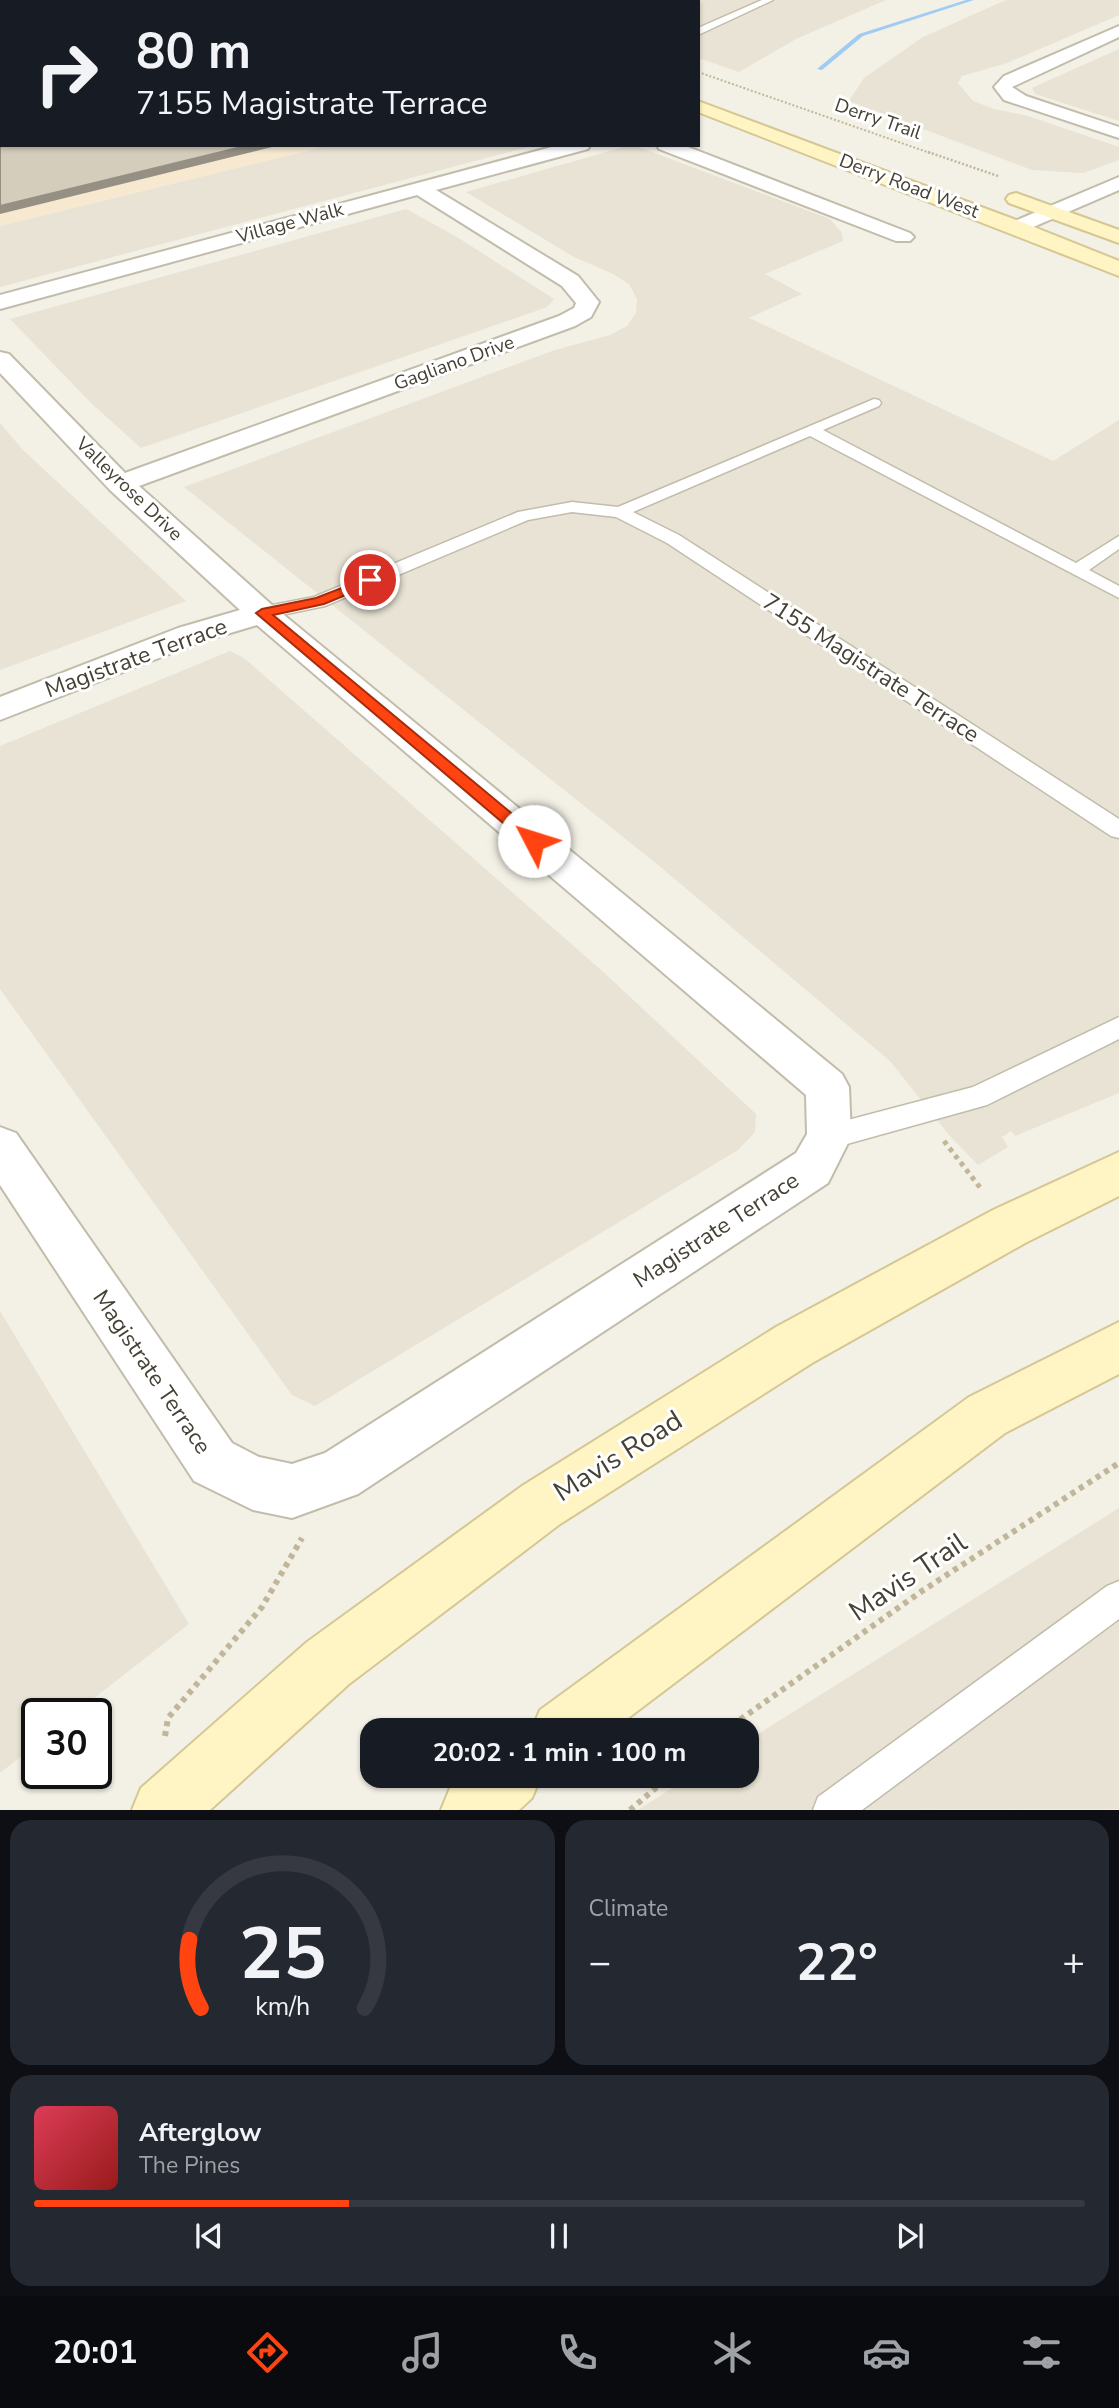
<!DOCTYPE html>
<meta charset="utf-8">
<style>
:root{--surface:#171b24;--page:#242831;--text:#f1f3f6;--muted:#9ea1a6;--line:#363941;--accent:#f41}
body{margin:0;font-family:"Nunito Sans",sans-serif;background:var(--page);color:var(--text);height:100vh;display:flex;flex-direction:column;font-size:26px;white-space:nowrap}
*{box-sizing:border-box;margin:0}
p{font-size:23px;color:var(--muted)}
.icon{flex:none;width:38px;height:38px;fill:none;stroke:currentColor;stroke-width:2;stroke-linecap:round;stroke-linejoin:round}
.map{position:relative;height:1810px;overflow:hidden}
.side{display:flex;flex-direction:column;gap:10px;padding:10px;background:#0d0f14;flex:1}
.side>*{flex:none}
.top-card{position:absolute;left:0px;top:0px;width:700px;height:147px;box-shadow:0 2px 5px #0004;background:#171b24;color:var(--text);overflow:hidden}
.speed{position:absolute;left:21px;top:1698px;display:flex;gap:14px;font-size:35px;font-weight:700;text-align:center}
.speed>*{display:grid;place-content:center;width:91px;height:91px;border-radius:50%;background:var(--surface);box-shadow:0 2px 5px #0004;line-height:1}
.speed .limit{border:4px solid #111;border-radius:10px;background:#fff;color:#111}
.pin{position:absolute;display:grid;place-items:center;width:60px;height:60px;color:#fff;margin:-30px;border:4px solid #fff;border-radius:50%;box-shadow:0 2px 7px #0007}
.me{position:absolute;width:77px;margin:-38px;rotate:310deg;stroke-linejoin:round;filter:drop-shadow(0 0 5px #0008)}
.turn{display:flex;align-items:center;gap:24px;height:147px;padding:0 21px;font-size:32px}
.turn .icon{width:91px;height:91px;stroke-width:2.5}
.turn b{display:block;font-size:49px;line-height:60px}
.big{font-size:52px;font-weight:700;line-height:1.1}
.side .widget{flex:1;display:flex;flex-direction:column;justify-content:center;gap:10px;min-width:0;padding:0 24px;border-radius:21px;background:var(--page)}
.side .dial{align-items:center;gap:0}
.dial svg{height:182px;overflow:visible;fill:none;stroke:var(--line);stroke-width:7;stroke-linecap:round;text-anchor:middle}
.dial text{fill:var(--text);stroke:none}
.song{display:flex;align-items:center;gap:21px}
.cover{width:84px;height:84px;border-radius:10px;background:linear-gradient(135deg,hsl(350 70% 55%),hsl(0 70% 35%))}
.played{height:7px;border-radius:4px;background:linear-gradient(90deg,var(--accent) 30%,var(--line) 30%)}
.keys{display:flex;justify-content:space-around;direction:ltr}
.heat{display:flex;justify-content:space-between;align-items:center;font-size:38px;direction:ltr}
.side .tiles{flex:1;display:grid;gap:10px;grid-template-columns:1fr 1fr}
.widget:last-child{grid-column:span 2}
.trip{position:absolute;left:360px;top:1718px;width:399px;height:70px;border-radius:21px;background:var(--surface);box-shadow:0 2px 5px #0004;font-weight:700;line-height:70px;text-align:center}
.menu{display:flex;height:112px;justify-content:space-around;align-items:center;background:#090b0e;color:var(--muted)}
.menu .icon{width:49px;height:49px}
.menu .active{color:var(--accent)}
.menu b{font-size:32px;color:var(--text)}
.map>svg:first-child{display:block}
.residential{fill:#e8e3d4}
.commercial{fill:#f6e9d0}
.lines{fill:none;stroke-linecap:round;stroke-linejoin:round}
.stream{fill:#a0cbf2;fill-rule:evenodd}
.lane-casing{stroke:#c2bcab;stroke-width:3}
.street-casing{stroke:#c2bcab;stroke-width:4}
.secondary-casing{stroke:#d5c794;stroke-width:4}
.path-far3{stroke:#c1b699;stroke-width:2;stroke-dasharray:2 2;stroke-linecap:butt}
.path-far2{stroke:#c1b699;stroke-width:2.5;stroke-dasharray:2 2;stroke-linecap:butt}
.path-far1{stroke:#c1b699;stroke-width:5;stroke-dasharray:4.5 4.5;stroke-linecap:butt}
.path{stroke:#c1b699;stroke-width:6;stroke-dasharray:5 5;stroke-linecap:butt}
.lane{fill:#fff;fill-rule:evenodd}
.street{fill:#fff;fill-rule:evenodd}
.secondary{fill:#fff5c4;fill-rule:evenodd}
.shaded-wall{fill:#959083}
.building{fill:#d5cdbb;stroke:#959083;stroke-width:2}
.route{fill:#f41;stroke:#a62c0b;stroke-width:2}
.labels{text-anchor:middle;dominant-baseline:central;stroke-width:6;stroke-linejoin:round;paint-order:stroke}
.far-street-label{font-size:19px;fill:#464135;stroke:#fff}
.street-label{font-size:23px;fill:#464135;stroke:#fff}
.near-street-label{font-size:28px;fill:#464135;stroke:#fff}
</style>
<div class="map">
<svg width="1119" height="1810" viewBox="0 0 1119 1810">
<rect width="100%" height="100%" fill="#f3f0e6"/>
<path class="residential" d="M530 0H886L796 39 739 72 698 58V2Z
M1006 0H1119V15L1007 63 962 76 958 83 973 101 994 109 1028 116 1119 147V160L1083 173 1032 170 849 101 864 78 923 37Z
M1119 49V121L1035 94 1032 88Z
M331 145H535L0 287V226Z
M627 146H636L830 219 842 233 843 241 765 274 802 294 749 318 1053 461 1119 420V1093L1015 1136 1011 1131 1002 1137 1008 1147 978 1165 949 1135 890 1061 657 864 184 487 555 350 610 335 627 326 636 313 637 299 629 284 613 274 574 257 466 192Z
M406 209 457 237 554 299 547 307 519 317 141 448 91 403 10 319Z
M0 423 24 451 186 601 0 670Z
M230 651 244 658 600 969 756 1114 755 1132 738 1150 315 1406 292 1395 0 989V746Z
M0 1311 189 1624 75 1713H37V1744L0 1773Z
M1119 1508V1809L638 1810 691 1776H747V1741Z"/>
<path class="commercial" d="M2 52V145H331L0 226Z"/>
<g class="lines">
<path class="stream" d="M966 0H974L863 36 822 70 817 69 859 34Z"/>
<g class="lane-casing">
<path id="lane" d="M94 0H105L106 2H95Z
M552 0H564L565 2H553Z
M762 0H773L698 35V28Z
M0 139H2V145H0Z
M874 399 879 400 881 403 879 406 823 430 1076 563 1119 536V549L1089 570 1119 586V598L810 436 633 512 679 535 1119 819V838L1111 836 667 543 616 517 572 512 528 520 325 606 262 619 253 613 262 607 314 597 518 512 572 502 618 507Z
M1119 1017V1039L987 1105 829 1149 820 1145 816 1137 820 1129 829 1125 973 1087Z
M1119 1581V1619L862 1810H813L818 1797 1107 1586Z"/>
</g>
<g class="street-casing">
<path id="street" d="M1119 26V37L1012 87 1026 96 1119 127V138L1004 100 994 87 1004 76Z
M559 145H590L588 149 436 190 578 276 599 302 591 317 575 326 139 486 273 606 842 1074 849 1087 851 1137 828 1183 358 1494 292 1518 253 1510 194 1481 0 1185V1127L16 1133 232 1443 259 1457 292 1464 325 1453 796 1153 807 1134 806 1095 257 625 200 642 0 720V697L178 628 240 610 110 490 0 373V352L9 354 125 473 559 316 574 308 576 303 562 286 417 195 0 309V295Z
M657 145H683L910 233 914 237 910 241H896L659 149Z
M1119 177V190L1024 231H1010L1007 227 1010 223Z"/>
</g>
<g class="secondary-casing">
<path id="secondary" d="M157 0H180L156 2Z
M208 0H231L207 2Z
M402 0H420L421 2H403Z
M454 0H472L473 2H455Z
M2 36V46L0 47V37Z
M698 101 1024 223 1119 261V276L698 112Z
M1016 193 1119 230V243L1009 203 1006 199 1009 195Z
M1119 1152V1196L1027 1242 812 1363 560 1524 349 1684 210 1810H132L141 1788 307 1642 522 1486 776 1327 993 1210Z
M1119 1322V1374L1005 1433 611 1731H531L540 1710 969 1397Z
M463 1776H541L532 1798 519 1810H441L450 1788Z"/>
</g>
<path class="path-far3" d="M520 0 526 2
M698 72 933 154"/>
<path class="path-far2" d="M928 152 998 176"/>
<path class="path-far1" d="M944 1141 982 1190"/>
<path class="path" d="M724 1731 922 1591 1119 1463
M165 1736 168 1718 262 1607 302 1538
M630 1810 670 1776"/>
<use href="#lane" class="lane"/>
<use href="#street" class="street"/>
<use href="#secondary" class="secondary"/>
</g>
<path class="shaded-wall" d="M250 145H280L0 214V206Z"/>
<path class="building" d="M5 145H250L0 206V147Z"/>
<path class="route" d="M370 577 377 580 375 583 324 604 273 615 540 837 542 841 540 845H529L256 613 262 609 316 598Z"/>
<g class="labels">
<g class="far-street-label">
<text transform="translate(878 119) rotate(19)">Derry Trail</text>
<text transform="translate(909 186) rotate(21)">Derry Road West</text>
<text transform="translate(290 223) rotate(-15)">Village Walk</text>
<text transform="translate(454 363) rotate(-20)">Gagliano Drive</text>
<text transform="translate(129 489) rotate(44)">Valleyrose Drive</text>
</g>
<g class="street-label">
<text transform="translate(136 658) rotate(-20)">Magistrate Terrace</text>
<text transform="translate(871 668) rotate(33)">7155 Magistrate Terrace</text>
<text transform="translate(716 1230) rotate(-33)">Magistrate Terrace</text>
<text transform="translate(152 1372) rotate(56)">Magistrate Terrace</text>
</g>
<g class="near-street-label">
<text transform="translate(618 1456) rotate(-32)">Mavis Road</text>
<text transform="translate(908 1577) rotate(-34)">Mavis Trail</text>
</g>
</g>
</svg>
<div class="speed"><div class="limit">30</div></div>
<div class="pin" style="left:370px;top:580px;background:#d93025"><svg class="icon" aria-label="arrive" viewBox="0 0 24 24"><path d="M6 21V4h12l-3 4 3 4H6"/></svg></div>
<svg class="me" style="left:534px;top:841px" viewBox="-20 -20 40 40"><circle r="19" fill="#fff"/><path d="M0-13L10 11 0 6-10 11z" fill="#f41"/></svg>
<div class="trip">20:02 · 1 min · 100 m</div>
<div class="top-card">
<div class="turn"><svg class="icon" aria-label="right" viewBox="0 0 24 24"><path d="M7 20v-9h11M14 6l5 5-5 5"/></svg><div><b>80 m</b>7155 Magistrate Terrace</div></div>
</div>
</div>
<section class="side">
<div class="tiles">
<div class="widget dial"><svg viewBox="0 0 100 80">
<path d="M14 69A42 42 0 1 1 86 69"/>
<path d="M14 69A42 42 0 0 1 9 39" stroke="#f41"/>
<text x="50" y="56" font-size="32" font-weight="700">25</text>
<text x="50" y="72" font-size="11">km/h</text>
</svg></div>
<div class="widget"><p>Climate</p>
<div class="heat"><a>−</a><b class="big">22°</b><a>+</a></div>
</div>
<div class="widget">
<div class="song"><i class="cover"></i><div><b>Afterglow</b><p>The Pines</p></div></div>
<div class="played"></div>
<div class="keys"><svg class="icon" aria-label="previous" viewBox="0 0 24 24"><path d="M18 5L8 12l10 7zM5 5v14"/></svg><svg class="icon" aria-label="pause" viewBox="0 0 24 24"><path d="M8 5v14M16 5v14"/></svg><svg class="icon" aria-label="next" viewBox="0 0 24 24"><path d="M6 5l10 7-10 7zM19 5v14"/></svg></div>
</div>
</div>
</section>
<nav class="menu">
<b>20:01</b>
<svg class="icon active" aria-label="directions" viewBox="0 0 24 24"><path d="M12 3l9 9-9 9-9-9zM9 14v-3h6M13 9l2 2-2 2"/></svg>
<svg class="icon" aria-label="music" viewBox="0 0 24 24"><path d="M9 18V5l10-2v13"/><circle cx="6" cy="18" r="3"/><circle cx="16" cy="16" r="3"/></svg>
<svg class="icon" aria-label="phone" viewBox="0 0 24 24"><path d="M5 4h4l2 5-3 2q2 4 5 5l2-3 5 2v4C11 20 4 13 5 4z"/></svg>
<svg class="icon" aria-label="climate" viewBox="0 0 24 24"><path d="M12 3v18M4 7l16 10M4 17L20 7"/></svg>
<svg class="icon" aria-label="car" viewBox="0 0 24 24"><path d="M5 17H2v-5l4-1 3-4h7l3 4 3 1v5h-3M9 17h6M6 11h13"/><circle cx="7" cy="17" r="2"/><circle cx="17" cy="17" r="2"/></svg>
<svg class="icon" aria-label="filters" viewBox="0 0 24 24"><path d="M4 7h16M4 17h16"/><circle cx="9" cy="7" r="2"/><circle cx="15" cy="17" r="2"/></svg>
</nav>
